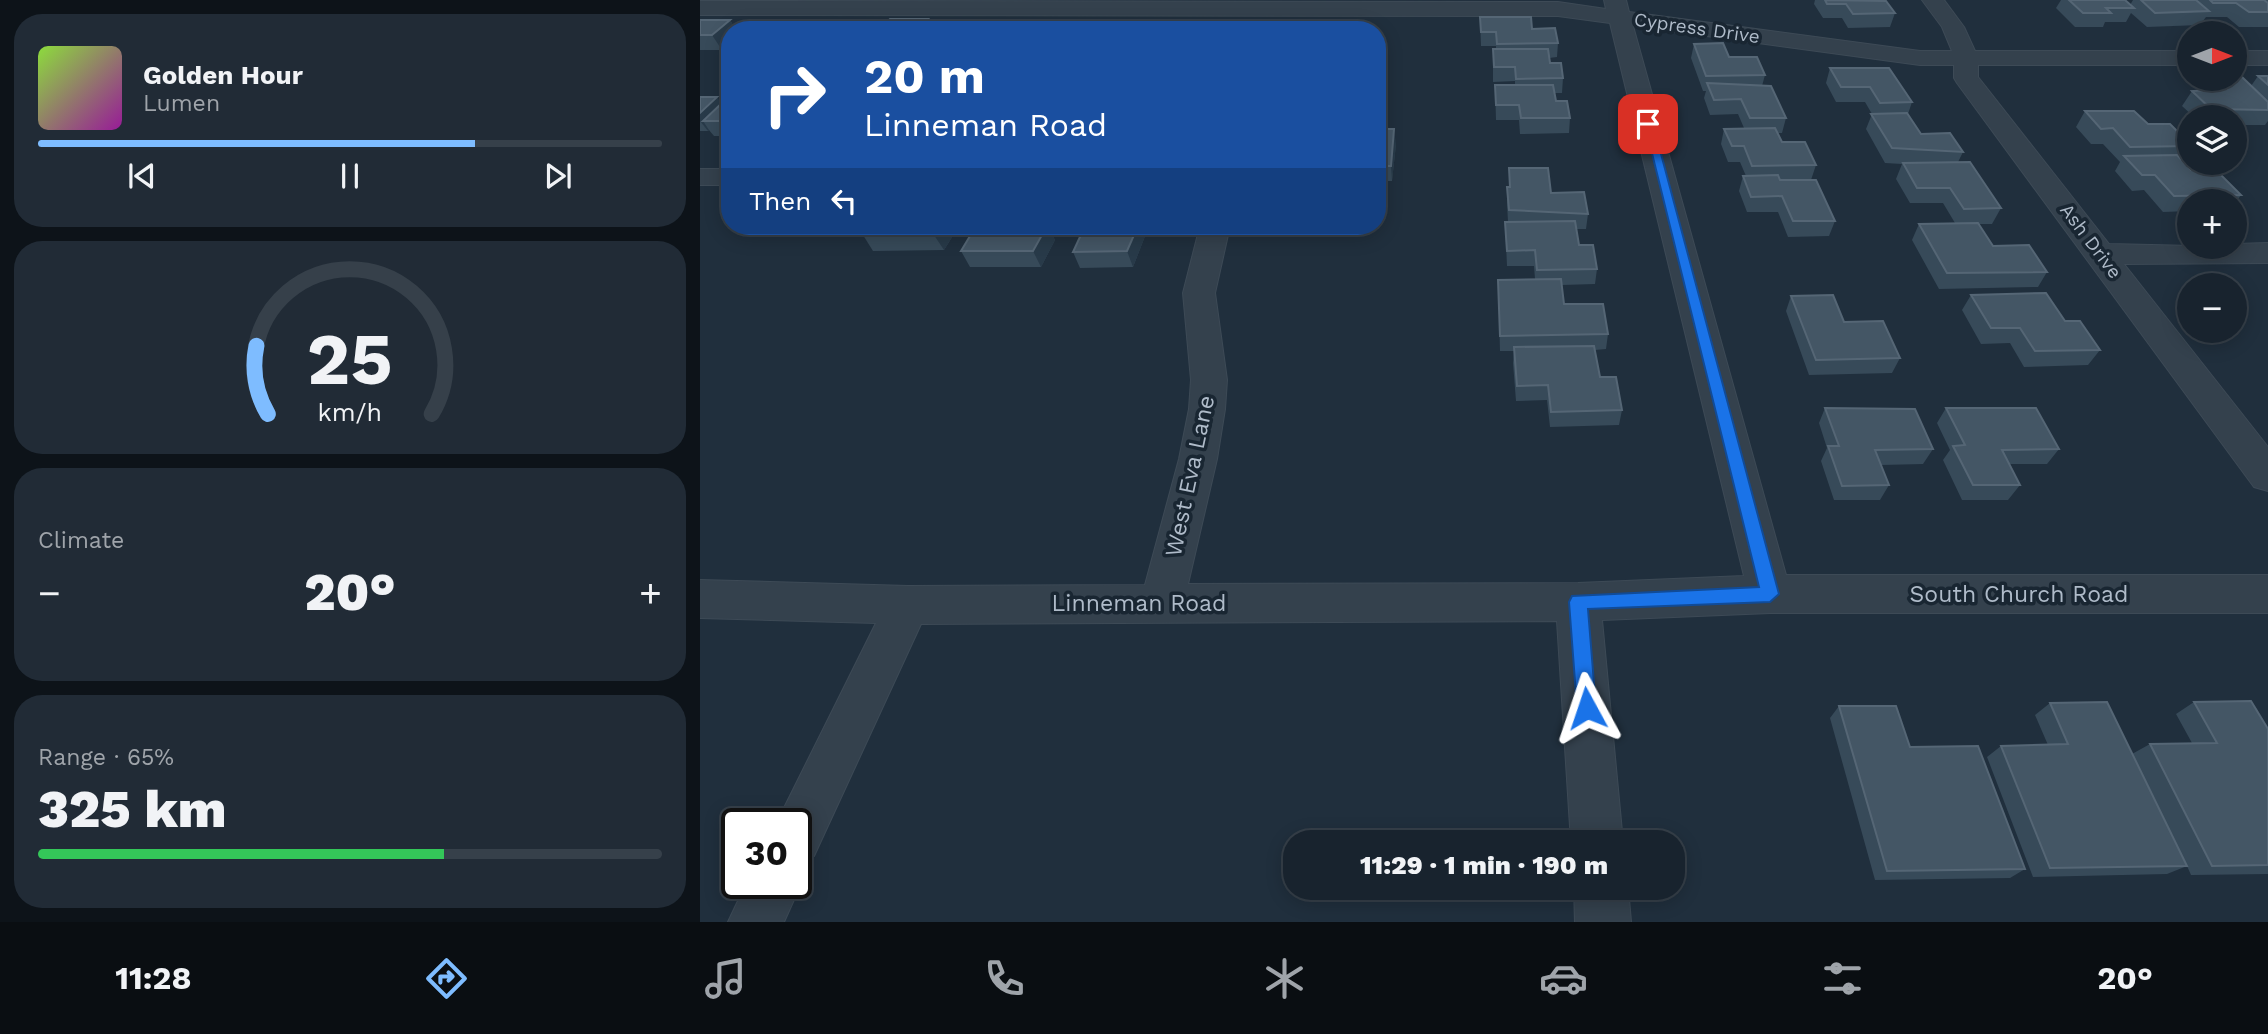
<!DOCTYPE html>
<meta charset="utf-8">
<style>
:root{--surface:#18232e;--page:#212b36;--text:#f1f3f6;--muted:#9fa4aa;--line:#36404a;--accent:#7ebcff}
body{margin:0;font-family:"Work Sans",sans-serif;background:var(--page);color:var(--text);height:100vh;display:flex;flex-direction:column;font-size:26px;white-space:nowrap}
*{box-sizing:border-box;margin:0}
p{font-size:23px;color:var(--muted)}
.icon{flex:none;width:38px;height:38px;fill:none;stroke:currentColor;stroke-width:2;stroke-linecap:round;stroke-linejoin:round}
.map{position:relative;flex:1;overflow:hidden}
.details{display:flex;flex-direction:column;gap:14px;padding:14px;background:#0d1319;width:700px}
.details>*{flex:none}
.banner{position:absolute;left:21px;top:21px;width:665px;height:214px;border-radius:28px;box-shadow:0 4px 18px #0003,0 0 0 2px var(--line);background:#1a4fa0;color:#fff;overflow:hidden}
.needle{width:46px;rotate:90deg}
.controls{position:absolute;left:1477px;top:21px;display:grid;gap:14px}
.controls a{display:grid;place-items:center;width:70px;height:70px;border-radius:50%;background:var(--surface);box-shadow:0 4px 18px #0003,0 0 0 2px var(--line);font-size:35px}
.speed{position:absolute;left:21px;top:808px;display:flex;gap:14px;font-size:35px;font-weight:700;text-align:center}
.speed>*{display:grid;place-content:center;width:91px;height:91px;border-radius:50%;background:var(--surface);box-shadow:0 4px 18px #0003,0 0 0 2px var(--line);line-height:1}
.speed .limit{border:4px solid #111;border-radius:10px;background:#fff;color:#111}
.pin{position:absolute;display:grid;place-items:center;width:60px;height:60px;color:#fff;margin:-30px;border-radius:14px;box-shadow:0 4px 10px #0006}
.me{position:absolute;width:77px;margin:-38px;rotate:355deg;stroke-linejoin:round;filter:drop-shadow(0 0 5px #0008)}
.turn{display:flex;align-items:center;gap:24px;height:147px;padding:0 28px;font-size:32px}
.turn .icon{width:91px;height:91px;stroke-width:2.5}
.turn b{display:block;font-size:49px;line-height:60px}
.then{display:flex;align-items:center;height:66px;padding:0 28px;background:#0003;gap:14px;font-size:26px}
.big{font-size:52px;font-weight:800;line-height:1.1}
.details .card{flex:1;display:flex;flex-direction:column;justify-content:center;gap:10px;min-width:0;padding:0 24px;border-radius:28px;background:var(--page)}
.details .dial{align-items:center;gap:0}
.dial svg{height:182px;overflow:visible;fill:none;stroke:var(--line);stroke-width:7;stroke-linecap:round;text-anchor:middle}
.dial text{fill:var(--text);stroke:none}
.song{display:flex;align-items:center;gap:21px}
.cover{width:84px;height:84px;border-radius:10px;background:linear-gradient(135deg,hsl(90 70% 55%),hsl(300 70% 35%))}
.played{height:7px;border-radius:4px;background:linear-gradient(90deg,var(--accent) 70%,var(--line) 70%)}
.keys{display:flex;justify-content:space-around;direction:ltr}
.heat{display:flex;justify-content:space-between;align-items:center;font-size:38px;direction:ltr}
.charge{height:10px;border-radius:5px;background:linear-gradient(90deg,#34c759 65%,var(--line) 0)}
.trip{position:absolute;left:583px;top:830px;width:402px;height:70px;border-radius:28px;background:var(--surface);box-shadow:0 4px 18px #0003,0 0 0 2px var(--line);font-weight:800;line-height:70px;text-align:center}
.dock{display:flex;height:112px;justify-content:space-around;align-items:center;background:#0a0e12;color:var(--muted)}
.dock .icon{width:49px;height:49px}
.dock .on{color:var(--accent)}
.dock b{font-size:32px;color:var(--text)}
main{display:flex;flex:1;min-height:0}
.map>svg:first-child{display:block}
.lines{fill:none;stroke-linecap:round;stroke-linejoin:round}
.minor-casing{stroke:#3d4a56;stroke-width:2}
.minor{fill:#34414d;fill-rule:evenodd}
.wall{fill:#374a59}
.shaded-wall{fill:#283a49}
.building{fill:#445665;stroke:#556675;stroke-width:2}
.route{fill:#1a73e8;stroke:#114b97;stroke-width:2}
.labels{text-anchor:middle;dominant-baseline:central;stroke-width:7;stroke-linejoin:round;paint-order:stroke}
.far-street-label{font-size:19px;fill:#afbbc9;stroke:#192632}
.street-label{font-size:23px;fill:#afbbc9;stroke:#192632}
</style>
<main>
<section class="details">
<div class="card">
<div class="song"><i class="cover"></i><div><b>Golden Hour</b><p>Lumen</p></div></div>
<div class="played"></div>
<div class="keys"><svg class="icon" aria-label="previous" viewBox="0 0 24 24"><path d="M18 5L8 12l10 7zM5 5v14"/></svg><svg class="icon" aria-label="pause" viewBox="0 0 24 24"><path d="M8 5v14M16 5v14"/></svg><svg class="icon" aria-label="next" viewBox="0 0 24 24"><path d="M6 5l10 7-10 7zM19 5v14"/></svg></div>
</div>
<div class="card dial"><svg viewBox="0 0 100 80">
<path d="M14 69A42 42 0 1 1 86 69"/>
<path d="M14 69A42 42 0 0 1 9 39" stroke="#7ebcff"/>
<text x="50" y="56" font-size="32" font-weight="700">25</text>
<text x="50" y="72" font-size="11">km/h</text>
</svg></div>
<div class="card"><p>Climate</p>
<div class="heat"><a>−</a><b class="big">20°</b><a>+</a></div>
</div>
<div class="card"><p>Range · 65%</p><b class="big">325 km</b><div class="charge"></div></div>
</section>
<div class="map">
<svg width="1568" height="922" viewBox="0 0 1568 922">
<rect width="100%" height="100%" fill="#202f3d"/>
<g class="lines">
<g class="minor-casing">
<path id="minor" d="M904 0H926L929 12 1220 51H1252L1242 27 1222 0H1244L1264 27 1275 51H1489V65H1278V77L1409 244 1535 247V244L1568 243V263L1424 264 1568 447V491L1554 487 1257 83 1254 78V65H1220L933 26 1086 575H1568V613H1070L902 620 923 842H871L857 621 221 624 114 856 96 864V824H76L176 623 0 618V580L208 586 445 585 479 459 489 409 491 380 483 293 500 226H530L515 293 527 380 525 409 517 459 488 584 878 583 1044 576 910 23 858 16 0 15V1L858 2 906 9Z
M1535 51H1568V65H1535Z
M0 169H30V185H0Z
M96 873 101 884 84 922H28L46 884H96Z
M874 887H928L931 922H875Z"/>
</g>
<use href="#minor" class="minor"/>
</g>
<path class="wall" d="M1115 0H1176L1195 13 1190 27 1148 28 1142 18H1123L1114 4Z
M1361 0H1425L1430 5 1433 0H1568V27H1539L1527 17H1506L1500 25 1447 27 1431 13 1426 22H1405L1403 27H1375L1356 8Z
M780 17 832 29 858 43 857 57 849 58 850 63 863 78 862 93H854L856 101 870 118 869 133 820 134 819 120H796L795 85H815V81L793 82V49H796V46H781Z
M0 20H30L36 30 99 21 104 28 165 20 168 26 233 30H30V43L22 50H0Z
M994 44 1065 75 1062 86 1086 118 1082 133H1077L1082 142 1116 165 1111 180 1135 221 1129 236 1088 237 1078 212H1047L1039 191 1043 176H1046L1040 162H1028L1021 144 1024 129 1044 128 1038 114 1010 115 1004 98 1006 91H1003L991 58Z
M1130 68 1212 102 1208 114 1221 134 1263 152 1258 162 1301 208 1292 224H1279L1293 246 1347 272 1338 287 1239 289 1212 240 1219 224 1255 223 1243 203H1210L1196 179 1202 164 1185 163 1166 129 1172 114 1165 102H1136L1126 83Z
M1558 76H1568V121L1565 125H1535V117H1494L1482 106 1492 91 1502 90 1510 79H1535L1551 86Z
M0 97 21 103 30 102V136H14L9 130 8 131H0Z
M1385 111 1448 124 1489 143V151L1482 161 1491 170 1541 195 1535 203V201H1489V211L1463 212 1444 190 1432 191 1415 171 1420 162 1403 144H1391L1376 127Z
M677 129 696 144 692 181H677Z
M809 168 888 214 886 229H876L879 245 897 269 895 284 862 285 864 304 908 334 906 349 895 350 900 377 922 410 919 425 850 427 847 400 816 401 813 363 814 351H800L798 280 835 279 834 266H807L805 222H808L807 203V187H809Z
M170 226H259L244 250 173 251 163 235Z
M276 226H348L355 240 341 267H270L261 251Z
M385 226H449L433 267 380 268 373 252Z
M1271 295 1365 321 1400 350 1388 365 1324 367 1310 343 1281 344 1262 310Z
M1091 296 1144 322 1200 358 1192 373 1109 375 1086 311Z
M1125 408 1233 449 1223 464 1181 465 1189 485 1180 500H1134L1121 461 1127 448 1119 423Z
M1246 408 1359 449 1347 464H1310L1320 485 1308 500H1262L1243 460 1250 450 1237 423Z
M1494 702 1568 729V874L1491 875 1487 866 1467 874 1333 877 1287 757 1301 746 1348 745 1335 715 1350 703 1432 754 1450 744 1492 743 1476 714Z
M1139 706 1210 747 1325 869 1310 878 1175 880 1130 718Z"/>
<path class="shaded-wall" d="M228 19 233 30H219Z
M30 20 36 30H30V36H29L30 43 22 50 12 35Z
M165 20 170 30H155Z
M99 21 105 30H89Z
M370 22 373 30H365Z
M17 97 28 112 3 121 9 130 8 131 0 121V113Z
M694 129 696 144 692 181 691 166Z
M240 226H259L244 250 234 235Z
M347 226H348L355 240 341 267 333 251Z
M438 226H449L433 267 427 251Z"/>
<path class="building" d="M1125 0 1186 1 1195 13 1153 14 1146 4H1127Z
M1369 0H1425L1434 8H1406L1411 13H1383Z
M1441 0H1496L1509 11 1455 13Z
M1510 0H1564L1568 3V12H1549L1536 3H1513Z
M780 17H831L832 29 855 28 858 43 797 44 796 32H781Z
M190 19H228L219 30H165L171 23H186Z
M0 20H30L12 35H0Z
M112 20H165L155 30H101Z
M46 21H99L89 30H36Z
M317 22H370L365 30H311Z
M291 29V30H237H238Z
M1023 43 1029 57H1057L1065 75 1006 76 994 44Z
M793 49H848L850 63H861L863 78 816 79 815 67H794Z
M1130 68H1189L1212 102 1180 103 1170 87H1141Z
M1535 76H1541L1568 102V110L1511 109 1492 91 1526 89 1514 79H1535Z
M1558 76H1568V85Z
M1007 83 1071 86 1086 118H1050L1041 99 1014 100Z
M795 85H853L856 101H867L870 118H821L819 105H796Z
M0 97H17L0 113Z
M23 102H30V121H3Z
M1385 111H1434L1448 124H1470L1489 143V146L1430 147 1413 128 1401 129Z
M1207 113 1221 134 1250 133 1263 152 1192 148 1171 114Z
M1075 128 1082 142H1105L1116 165 1052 166 1044 146H1032L1024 129Z
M677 129H694L691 166H677Z
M1477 155 1491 170H1516L1541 195 1474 196 1455 175H1442L1424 156Z
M1270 162 1301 208 1264 209 1250 188H1217L1203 163Z
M809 168H848L851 193 884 192 888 214 809 210 807 187H810Z
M1078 175 1080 180H1116L1135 221H1093L1082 196 1051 197 1043 176Z
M875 221 879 245H893L897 269 837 270 835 250 807 251 805 222Z
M1278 223 1293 246 1329 245 1347 272 1247 273 1219 224Z
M170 226H240L234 235H163Z
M276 226H347L333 251H261Z
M385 226H438L427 251 373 252Z
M861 279 864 304H903L908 334 800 336 798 280Z
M1346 293 1365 321H1380L1400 350 1335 351 1320 328H1291L1271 295Z
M1133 295 1144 322 1183 321 1200 358 1116 360 1091 296Z
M894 346 900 377H916L922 410 851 412 848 385 817 386 814 347Z
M1125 408 1215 409 1233 449 1175 450 1189 485 1142 486 1128 446H1139Z
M1246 408H1336L1359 449 1302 450 1320 485H1273L1253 446 1265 445Z
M1551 701 1568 729V865L1512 866 1450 744 1517 743 1494 702Z
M1407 702 1487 866 1350 868 1301 746 1368 744 1350 703Z
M1139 706H1196L1210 747 1278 746 1325 869 1187 871Z"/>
<path class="route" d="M944 121 953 124 1079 594 1070 602 888 609 896 708 893 715 887 718 880 715 877 708 869 602 872 596 1059 587Z"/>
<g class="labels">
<g class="far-street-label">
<text transform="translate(997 28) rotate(8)">Cypress Drive</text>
<text transform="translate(1391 241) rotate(53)">Ash Drive</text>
</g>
<g class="street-label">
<text transform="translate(490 476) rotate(-78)">West Eva Lane</text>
<text x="1319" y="594">South Church Road</text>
<text x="439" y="603">Linneman Road</text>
</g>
</g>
</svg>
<div class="controls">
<a><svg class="needle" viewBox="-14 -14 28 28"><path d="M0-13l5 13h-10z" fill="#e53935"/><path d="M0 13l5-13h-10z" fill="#9fa4aa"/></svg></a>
<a><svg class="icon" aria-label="layers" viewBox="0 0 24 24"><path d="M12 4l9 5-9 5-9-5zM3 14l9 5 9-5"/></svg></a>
<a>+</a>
<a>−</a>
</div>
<div class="speed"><div class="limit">30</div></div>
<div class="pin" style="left:948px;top:124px;background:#d93025"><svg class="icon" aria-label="arrive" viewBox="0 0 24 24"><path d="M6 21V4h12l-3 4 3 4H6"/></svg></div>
<svg class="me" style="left:887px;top:708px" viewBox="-20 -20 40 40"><path d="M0-17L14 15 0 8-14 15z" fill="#1a73e8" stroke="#fff" stroke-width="4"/></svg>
<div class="trip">11:29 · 1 min · 190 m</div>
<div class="banner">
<div class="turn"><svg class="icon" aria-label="right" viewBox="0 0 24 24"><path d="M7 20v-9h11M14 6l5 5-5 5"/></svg><div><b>20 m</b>Linneman Road</div></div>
<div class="then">Then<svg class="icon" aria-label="left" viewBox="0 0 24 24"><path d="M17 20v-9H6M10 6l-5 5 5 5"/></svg></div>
</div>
</div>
</main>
<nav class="dock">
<b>11:28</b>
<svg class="icon on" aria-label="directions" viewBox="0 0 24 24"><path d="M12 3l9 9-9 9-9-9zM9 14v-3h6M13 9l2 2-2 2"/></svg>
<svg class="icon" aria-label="music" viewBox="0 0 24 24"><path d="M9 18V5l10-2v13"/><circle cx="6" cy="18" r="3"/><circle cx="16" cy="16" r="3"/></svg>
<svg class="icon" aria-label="phone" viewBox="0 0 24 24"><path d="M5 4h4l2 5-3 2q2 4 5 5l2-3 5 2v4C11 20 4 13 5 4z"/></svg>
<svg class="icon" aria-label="climate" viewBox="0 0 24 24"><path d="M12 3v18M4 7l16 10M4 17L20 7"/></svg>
<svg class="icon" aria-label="car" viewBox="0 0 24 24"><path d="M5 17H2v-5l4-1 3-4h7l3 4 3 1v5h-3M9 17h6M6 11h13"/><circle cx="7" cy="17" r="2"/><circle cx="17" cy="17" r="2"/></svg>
<svg class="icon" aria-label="filters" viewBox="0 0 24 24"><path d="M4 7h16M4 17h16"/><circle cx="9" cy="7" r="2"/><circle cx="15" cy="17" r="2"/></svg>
<b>20°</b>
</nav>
